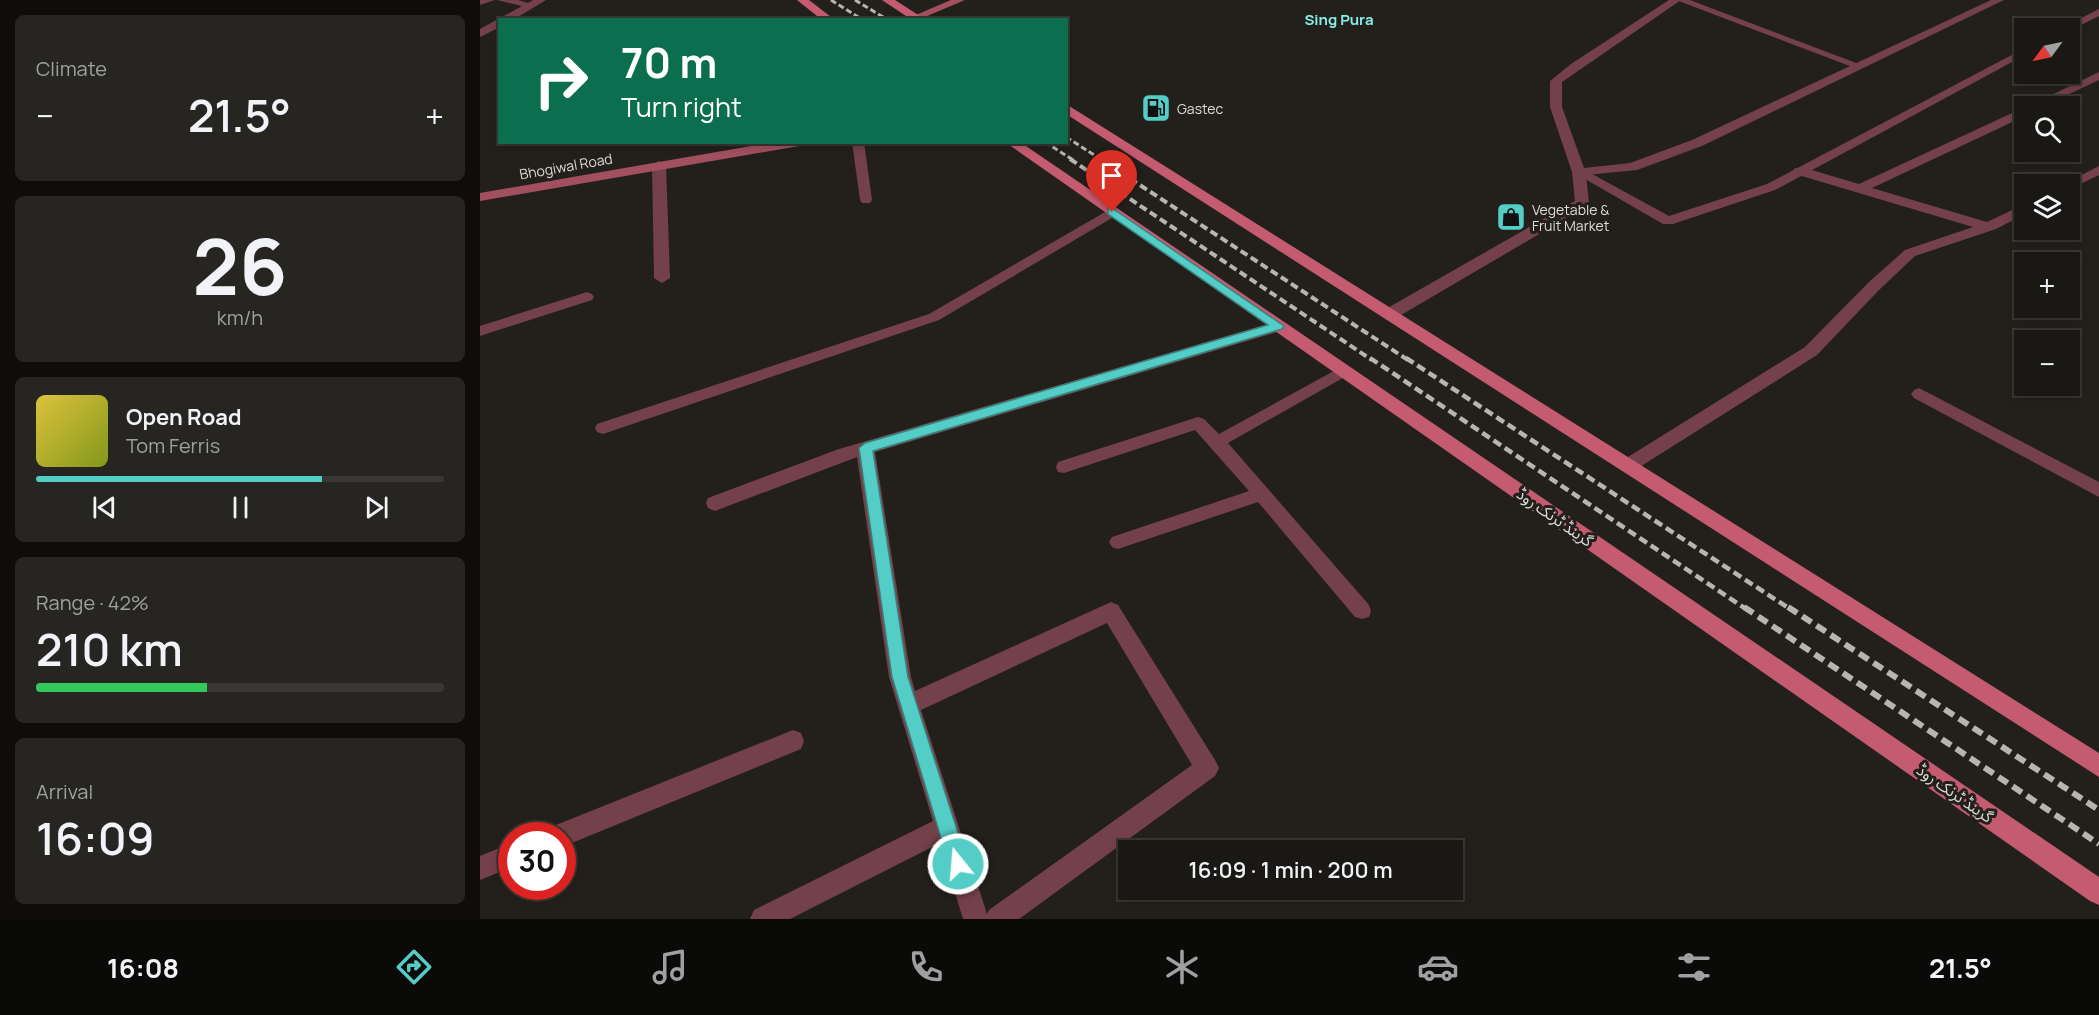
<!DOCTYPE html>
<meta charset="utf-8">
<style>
:root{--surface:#1a1815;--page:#272522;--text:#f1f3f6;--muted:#9fa0a0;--line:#383734;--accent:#54cdc7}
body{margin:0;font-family:Manrope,"Noto Sans Arabic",sans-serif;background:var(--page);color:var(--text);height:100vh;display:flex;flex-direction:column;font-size:22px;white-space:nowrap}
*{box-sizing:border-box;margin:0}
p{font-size:20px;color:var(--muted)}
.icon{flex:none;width:33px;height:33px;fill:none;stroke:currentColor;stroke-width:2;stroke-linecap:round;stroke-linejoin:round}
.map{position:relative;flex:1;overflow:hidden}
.side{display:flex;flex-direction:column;gap:15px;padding:15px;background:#0e0d0c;width:480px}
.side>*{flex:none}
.banner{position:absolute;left:18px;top:18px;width:570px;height:126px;border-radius:0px;box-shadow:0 3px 9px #0003,0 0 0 2px var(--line);background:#0b6e4f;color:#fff;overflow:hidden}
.needle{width:39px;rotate:237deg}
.tools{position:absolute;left:1534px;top:18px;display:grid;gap:12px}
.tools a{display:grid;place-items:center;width:66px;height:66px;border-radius:0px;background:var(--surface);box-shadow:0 3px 9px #0003,0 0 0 2px var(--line);font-size:30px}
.speed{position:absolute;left:18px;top:822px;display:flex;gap:12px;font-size:30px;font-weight:700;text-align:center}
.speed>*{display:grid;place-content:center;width:78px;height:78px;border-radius:50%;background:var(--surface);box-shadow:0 3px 9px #0003,0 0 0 2px var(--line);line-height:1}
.speed .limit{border:9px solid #d22;background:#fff;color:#111}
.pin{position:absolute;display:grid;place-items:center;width:51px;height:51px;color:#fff;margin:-62px -26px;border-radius:50% 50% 50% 0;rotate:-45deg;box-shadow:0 0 6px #0007}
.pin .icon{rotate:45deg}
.me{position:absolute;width:66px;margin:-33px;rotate:343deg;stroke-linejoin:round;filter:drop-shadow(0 0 4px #0008)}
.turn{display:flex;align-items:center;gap:21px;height:126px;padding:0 24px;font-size:27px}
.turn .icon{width:78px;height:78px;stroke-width:2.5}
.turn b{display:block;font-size:42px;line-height:51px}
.big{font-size:45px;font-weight:600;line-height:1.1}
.side .card{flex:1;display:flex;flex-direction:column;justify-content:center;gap:9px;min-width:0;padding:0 21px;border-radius:9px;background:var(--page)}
.side .dial{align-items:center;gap:0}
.dial b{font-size:78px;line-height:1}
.song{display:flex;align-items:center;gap:18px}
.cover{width:72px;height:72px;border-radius:9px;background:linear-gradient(135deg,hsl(50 70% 55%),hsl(70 70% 35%))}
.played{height:6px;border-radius:3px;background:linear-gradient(90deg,var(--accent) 70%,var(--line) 70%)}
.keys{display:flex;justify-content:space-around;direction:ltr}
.heat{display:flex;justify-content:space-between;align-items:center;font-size:33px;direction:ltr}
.charge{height:9px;border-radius:4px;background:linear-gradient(90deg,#34c759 42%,var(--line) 0)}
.trip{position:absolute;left:638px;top:840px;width:345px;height:60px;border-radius:0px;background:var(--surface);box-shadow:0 3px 9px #0003,0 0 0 2px var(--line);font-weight:600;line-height:60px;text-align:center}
.menu{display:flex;height:96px;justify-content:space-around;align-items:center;background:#0a0a08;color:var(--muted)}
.menu .icon{width:42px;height:42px}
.menu .current{color:var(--accent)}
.menu b{font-size:27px;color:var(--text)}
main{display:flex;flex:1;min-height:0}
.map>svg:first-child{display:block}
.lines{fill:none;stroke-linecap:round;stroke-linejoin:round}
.service{fill:#744049;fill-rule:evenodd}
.minor{fill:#744049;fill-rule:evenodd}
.secondary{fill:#a25060;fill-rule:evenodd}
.primary{fill:#c55b71;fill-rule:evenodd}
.rail-far3{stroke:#b7b4b1;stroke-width:3;stroke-dasharray:6 3;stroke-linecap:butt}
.rail-far2{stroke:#b7b4b1;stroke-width:4;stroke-dasharray:8 4;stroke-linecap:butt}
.rail-far1{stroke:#b7b4b1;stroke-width:4.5;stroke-dasharray:9 4.5;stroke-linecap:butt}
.rail{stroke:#b7b4b1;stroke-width:6;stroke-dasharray:11 6;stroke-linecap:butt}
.route{fill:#54cdc7;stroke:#378581;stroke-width:1.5}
.labels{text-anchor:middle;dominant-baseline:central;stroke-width:6;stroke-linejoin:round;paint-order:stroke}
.far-poi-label{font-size:14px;fill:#dddbd8;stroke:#23201c;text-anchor:start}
.far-street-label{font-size:14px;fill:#dddbd8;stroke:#23201c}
.far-neighbourhood-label{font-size:15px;font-weight:bold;fill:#84efe8;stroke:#23201c}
.street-label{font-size:16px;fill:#dddbd8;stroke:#23201c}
</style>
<main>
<section class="side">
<div class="card"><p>Climate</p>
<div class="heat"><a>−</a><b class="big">21.5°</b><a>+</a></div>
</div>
<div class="card dial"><b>26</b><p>km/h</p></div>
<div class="card">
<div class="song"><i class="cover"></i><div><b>Open Road</b><p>Tom Ferris</p></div></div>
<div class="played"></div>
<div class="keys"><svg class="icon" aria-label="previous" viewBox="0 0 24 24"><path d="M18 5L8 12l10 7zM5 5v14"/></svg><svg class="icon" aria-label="pause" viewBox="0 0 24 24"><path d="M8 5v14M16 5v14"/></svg><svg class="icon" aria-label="next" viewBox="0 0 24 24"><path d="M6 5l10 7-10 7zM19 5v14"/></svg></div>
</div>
<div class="card"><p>Range · 42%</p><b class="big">210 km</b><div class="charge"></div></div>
<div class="card"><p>Arrival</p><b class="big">16:09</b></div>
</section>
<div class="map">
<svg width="1619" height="919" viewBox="0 0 1619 919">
<rect width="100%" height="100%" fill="#23201c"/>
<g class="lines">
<path class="service" d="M0 0H15L0 5Z
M17 0H38L55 5 50 8Z
M1196 0H1210L1384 66 1383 68H1375Z
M1619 9V16L1591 30 1582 28Z
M1545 48V55L1295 190 1193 224H1183L1093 172 1099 168 1103 169 1189 216 1287 184Z
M372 142H384L392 200 390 203H382L380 200Z
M632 208 638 212 637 215 459 320 123 434 117 432 115 428 117 424 449 314Z
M107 292 112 294 114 297 112 300 0 336V326Z
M863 366 868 367 871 371 868 375 748 443 889 605 891 611 889 617 882 619 875 617 778 502 638 549 632 547 629 542 632 537 769 491 715 430 584 473 578 472 576 467 578 462 718 417 724 419 739 434Z
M1439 388 1619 482V497L1434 398 1431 394 1434 390Z"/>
<path class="minor" d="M53 0H66L33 20H20V27L0 37V29Z
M1189 0H1201L1082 82V107L1104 168 1150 163 1212 140 1511 0H1524L1222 146 1157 170 1106 175 1109 203 1107 206 916 318H904L902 314 904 310 1095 201 1092 172 1070 107V81L1091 64Z
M1619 72V80L1564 106H1549Z
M1545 107V116L1392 188 1507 222 1545 204V214L1516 229 1435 256 1399 290 1337 355 1155 470 1149 472 1143 470 1140 465 1143 460 1325 347 1389 282 1425 250 1493 227 1315 174 1313 171 1315 168H1325L1379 184Z
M179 161 186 165 190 278 182 283 174 278 172 165Z
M1619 166V175L1590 189V184H1584Z
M798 321 804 322 806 326 804 330 395 452 431 677 435 691 631 602 638 605 735 760 739 768 735 776 539 919H483L460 843 310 919H270L274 910 453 821 409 677 377 457 235 511 228 508 226 503 228 498 359 449ZM627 623 712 765 509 910 507 914 441 710Z
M313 730 321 733 324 741 321 749 82 847V836H68L71 827Z
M32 843V867L0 880V856Z"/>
<path class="secondary" d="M471 0H485L440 19 433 20 431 17Z
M294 142H325L319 146 0 201V193Z"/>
<path class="primary" d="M317 0H329L355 20H342Z
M402 0H415L446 20H432Z
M586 104 1619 753V777L586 114Z
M525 142H540L1619 877V905L1610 901Z"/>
<path class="rail-far3" d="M351 0 383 20
M375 0 408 20
M586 137 622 160
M565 142 593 160"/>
<path class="rail-far2" d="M590 159 892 360
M620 159 928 360"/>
<path class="rail-far1" d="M890 358 1266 609
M926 358 1310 609"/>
<path class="rail" d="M1264 607 1619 844
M1308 607 1619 810"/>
</g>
<path class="route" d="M632 208 804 326 802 329 393 451 428 677 488 864 485 870 478 873 472 870 469 864 412 677 379 448 385 443 788 325 628 214V209Z"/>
<defs>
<g id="fuel-square" transform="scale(1.5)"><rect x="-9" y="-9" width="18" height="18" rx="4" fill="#54cdc7" stroke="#23201c"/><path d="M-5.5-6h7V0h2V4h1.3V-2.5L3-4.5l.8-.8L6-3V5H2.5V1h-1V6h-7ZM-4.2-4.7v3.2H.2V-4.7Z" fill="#111"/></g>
<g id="shop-square" transform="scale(1.5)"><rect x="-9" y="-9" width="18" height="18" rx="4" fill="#54cdc7" stroke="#23201c"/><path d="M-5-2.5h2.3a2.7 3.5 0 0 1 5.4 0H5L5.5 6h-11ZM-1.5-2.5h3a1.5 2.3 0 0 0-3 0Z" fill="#111"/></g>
</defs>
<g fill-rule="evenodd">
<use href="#fuel-square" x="676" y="108"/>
<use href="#shop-square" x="1031" y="217"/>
</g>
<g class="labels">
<g class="far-poi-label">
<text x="697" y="108">Gastec</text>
<text x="1052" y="209">Vegetable &amp;<tspan x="1052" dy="16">Fruit Market</tspan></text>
</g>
<g class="far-street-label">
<text transform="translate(86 166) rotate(-10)">Bhogiwal Road</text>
</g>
<g class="far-neighbourhood-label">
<text x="859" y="19">Sing Pura</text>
</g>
<g class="street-label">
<text transform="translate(1075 517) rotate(35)">گرینڈ ٹرنک روڈ</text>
<text transform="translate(1475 793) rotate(35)">گرینڈ ٹرنک روڈ</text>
</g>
</g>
</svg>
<div class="tools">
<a><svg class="needle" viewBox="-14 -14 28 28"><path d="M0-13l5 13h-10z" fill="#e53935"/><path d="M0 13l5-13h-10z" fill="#9fa0a0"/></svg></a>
<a><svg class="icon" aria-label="search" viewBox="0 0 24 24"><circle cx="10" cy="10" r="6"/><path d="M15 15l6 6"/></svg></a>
<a><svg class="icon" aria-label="layers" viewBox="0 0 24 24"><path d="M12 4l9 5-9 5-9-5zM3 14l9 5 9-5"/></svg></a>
<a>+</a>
<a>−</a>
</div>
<div class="speed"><div class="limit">30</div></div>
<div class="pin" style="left:632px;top:212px;background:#d93025"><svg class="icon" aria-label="arrive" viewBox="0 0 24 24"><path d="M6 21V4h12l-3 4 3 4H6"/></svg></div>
<svg class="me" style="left:478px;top:864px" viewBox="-20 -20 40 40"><circle r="17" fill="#54cdc7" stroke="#fff" stroke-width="3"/><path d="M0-11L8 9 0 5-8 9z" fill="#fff"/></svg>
<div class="trip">16:09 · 1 min · 200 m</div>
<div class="banner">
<div class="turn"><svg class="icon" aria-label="right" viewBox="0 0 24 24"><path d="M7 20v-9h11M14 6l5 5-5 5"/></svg><div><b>70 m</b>Turn right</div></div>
</div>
</div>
</main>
<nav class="menu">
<b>16:08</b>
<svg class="icon current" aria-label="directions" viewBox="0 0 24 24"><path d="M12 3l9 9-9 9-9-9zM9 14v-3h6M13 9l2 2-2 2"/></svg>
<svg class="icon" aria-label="music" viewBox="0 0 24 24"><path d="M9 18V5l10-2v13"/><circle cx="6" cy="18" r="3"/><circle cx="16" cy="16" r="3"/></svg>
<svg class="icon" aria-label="phone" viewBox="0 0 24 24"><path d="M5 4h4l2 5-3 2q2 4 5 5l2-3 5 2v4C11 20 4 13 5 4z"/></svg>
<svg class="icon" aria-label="climate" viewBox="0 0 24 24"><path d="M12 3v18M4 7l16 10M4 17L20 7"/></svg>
<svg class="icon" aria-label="car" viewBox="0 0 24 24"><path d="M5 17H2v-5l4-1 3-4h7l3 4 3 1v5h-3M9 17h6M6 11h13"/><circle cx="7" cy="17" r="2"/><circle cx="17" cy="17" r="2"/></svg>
<svg class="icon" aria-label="filters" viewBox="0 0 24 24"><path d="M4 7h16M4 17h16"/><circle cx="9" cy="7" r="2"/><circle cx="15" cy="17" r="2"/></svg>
<b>21.5°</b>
</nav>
